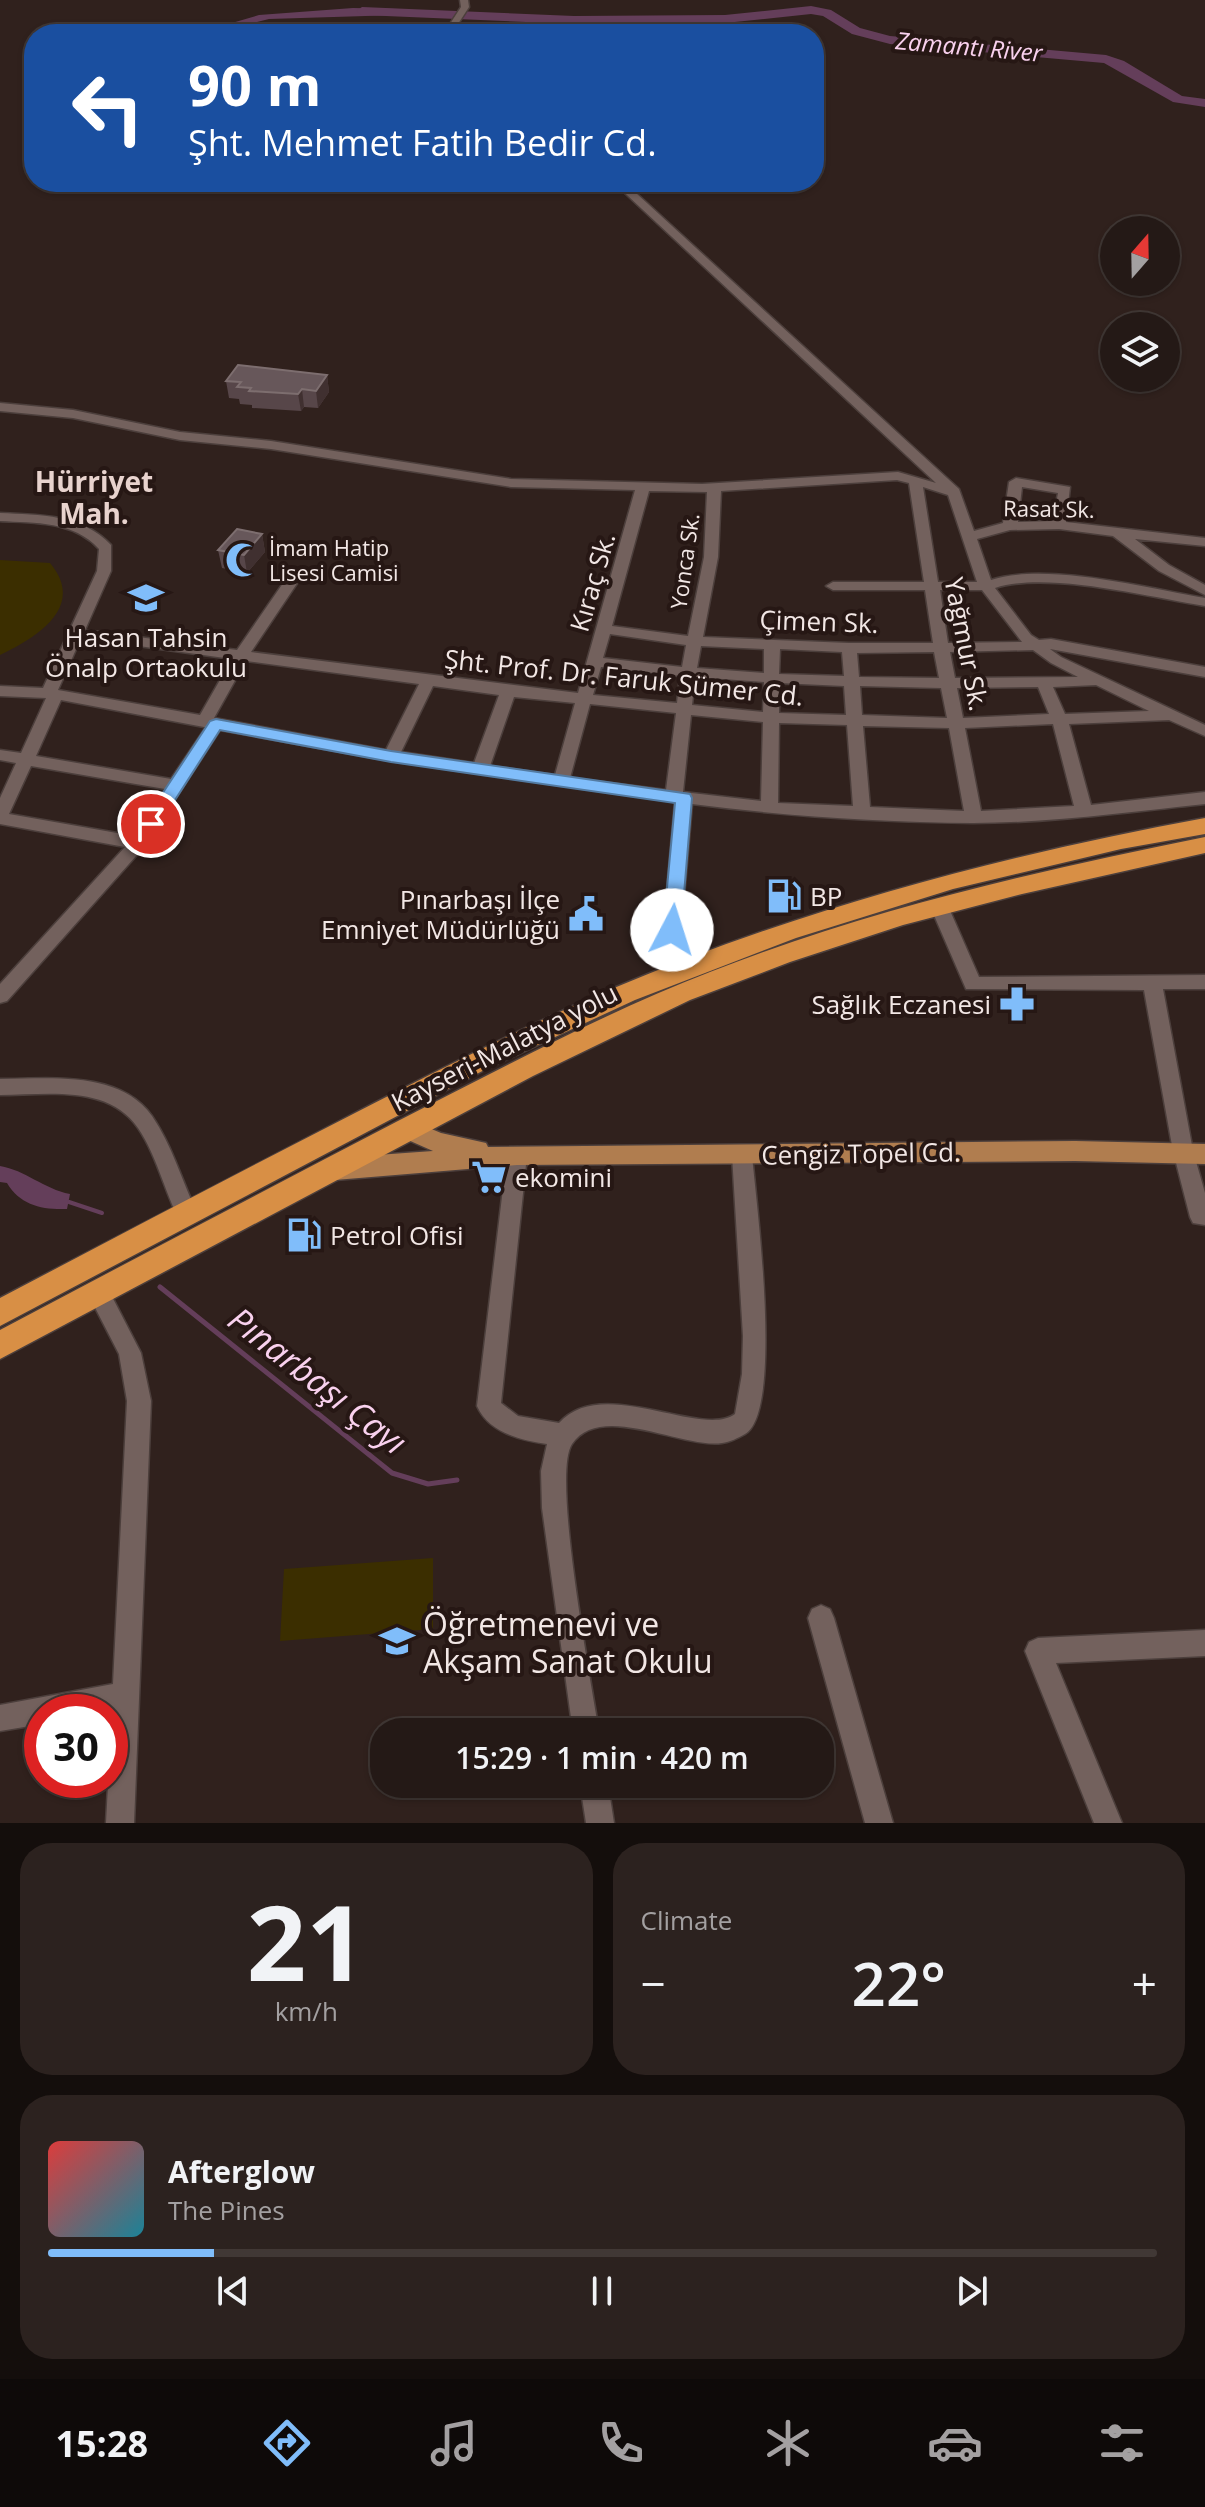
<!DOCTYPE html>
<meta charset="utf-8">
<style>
:root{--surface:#241916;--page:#2c221f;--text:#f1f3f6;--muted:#a3a0a1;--line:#413835;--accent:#80bdfa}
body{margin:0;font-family:"Open Sans",sans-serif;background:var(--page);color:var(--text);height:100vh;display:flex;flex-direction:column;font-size:30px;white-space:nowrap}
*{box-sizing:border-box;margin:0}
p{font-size:26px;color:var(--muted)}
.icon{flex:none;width:44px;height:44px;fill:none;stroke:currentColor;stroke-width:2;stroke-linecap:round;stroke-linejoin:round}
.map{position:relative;height:1823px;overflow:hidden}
.sheet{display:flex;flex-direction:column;gap:20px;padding:20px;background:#140e0c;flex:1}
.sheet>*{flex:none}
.guide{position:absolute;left:24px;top:24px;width:800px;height:168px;border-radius:32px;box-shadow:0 2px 6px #0004,0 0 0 2px var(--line);background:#1a4fa0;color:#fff;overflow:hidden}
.needle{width:52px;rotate:20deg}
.tools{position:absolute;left:1100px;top:216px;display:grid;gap:16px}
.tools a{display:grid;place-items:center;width:80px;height:80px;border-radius:50%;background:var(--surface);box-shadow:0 2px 6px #0004,0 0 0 2px var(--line);font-size:40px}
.speed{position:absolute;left:24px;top:1694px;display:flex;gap:16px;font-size:40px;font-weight:700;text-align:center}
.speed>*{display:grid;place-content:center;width:104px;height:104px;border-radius:50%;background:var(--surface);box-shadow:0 2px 6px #0004,0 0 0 2px var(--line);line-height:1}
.speed .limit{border:12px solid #d22;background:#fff;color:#111}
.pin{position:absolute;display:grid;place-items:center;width:68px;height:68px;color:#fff;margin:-34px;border:4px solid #fff;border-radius:50%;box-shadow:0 2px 8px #0007}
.me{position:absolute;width:88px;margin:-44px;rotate:5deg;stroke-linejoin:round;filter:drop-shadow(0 0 6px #0008)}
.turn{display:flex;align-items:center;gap:28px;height:168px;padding:0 32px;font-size:36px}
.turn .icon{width:104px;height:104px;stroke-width:2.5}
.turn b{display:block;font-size:56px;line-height:68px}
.big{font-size:60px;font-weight:600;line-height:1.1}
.sheet .widget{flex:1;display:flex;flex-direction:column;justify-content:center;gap:12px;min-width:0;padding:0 28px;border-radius:32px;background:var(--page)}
.sheet .dial{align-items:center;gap:0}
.dial b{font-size:104px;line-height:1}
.song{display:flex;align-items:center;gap:24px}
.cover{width:96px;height:96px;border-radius:12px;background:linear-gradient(135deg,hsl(0 70% 55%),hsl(190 70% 35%))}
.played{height:8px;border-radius:4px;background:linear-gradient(90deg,var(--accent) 15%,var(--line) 15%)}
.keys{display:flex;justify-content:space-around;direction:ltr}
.heat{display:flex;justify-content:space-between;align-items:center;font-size:44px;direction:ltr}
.sheet .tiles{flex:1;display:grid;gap:20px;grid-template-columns:1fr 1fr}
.widget:last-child{grid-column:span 2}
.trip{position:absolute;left:370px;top:1718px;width:464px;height:80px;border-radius:32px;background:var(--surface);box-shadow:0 2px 6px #0004,0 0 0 2px var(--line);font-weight:600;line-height:80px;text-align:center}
.dock{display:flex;height:128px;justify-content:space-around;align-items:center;background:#0e0a09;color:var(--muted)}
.dock .icon{width:56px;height:56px}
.dock .selected{color:var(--accent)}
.dock b{font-size:36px;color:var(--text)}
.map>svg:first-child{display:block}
.green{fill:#3b2e00}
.water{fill:#643e5a}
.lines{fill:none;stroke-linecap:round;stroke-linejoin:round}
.stream-far1{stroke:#643e5a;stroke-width:4}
.stream{stroke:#643e5a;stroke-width:5}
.river{fill:#643e5a;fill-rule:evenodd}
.minor-casing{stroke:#4c3f3c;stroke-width:3}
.major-casing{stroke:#4c3f3c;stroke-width:3}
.highway-casing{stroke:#4c3f3c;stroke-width:3}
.minor{fill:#73615d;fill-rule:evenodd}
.major{fill:#b07d4f;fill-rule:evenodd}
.highway{fill:#d88f45;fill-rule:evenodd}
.wall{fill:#574649}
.shaded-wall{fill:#403030}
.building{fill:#67575a;stroke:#7d6e6f;stroke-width:2}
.route{fill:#80bdfa;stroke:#537ba2;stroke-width:2}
.labels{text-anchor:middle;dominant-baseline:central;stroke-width:8;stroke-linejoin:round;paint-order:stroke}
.far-street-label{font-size:22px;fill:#f2e7e5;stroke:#261714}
.far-poi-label{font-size:22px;fill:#f2e7e5;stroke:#261714;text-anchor:start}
.far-water-label{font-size:24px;font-style:italic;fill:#f9d1ee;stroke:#261714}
.street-label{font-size:26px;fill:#f2e7e5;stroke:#261714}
.poi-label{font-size:26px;fill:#f2e7e5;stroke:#261714;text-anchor:start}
.far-district-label{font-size:28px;font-weight:bold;fill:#e8d3ce;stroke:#261714}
.near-poi-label{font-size:32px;fill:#f2e7e5;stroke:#261714;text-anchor:start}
.near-water-label{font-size:34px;font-style:italic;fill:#f9d1ee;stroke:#261714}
</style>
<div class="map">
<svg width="1205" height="1823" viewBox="0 0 1205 1823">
<rect width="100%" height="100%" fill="#30211d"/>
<path class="green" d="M0 560 50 563C87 607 36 638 0 655Z
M433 1558V1629L280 1641 284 1569Z"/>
<path class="water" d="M353 8 398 9V15L269 19 210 34H194L259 15Z
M0 1166C25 1170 44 1189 70 1194L67 1209C42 1210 20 1205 7 1183L0 1182Z"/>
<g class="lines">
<path class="stream-far1" d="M69 1202 102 1213"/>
<path class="stream" d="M160 1287 392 1473 428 1484 457 1480"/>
<path class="river" d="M811 6 831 10 860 28 890 36 1106 55 1124 61 1182 96 1205 99V107L1173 102 1104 63 890 44 852 34 823 16 811 14 725 23 574 24 362 15 356 11 362 7 574 16 725 15Z"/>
<g class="minor-casing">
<path id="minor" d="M460 0H468L469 7 456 27 462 34H453L448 27 461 7Z
M613 182H624L959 489 974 531 1003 523 1009 482 1016 478 1070 487 1066 522 1205 538V546L1135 539 1169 565 1205 585V595L1159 571 1113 536 1059 529 1010 530 977 539 991 580C1046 562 1146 588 1205 598V606C1148 597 1047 571 995 588L1031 635 1039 640 1051 639 1205 667V677L1050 649 1061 657 1205 725V736L1169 720 1069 724 1091 805 1205 792V804C1128 812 1050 823 973 823 879 822 785 816 692 804L677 977 675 982H661L659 977 675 802 391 761 220 730 144 847 7 1001 0 1003V984L125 847 0 824V798L16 763 0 760V750L21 753 46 698 0 696V686L43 688 97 571 99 549C74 521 35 523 0 521V513C40 515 82 514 111 545V571L85 630 237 650 288 576 293 575 300 579 251 652 578 693 635 490 511 487 271 449 180 440 73 418 0 411V403L73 410 180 432 271 441 511 479 702 484 898 472 936 483ZM897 480 909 483 924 582H833L826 586 833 590H925L933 643H849L703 637 718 557 721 491ZM923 487 948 495 977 582H938ZM1022 487 1058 493 1053 521 1018 522ZM649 491 707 492 704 557 688 636 612 626ZM940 590H982L1022 642 948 643ZM610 634 686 645 682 667 603 658ZM81 638 232 659 200 715 58 690ZM701 646 764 649V673L697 668ZM780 649 842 652 844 676 779 674ZM1033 650 1051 663 1078 677 955 678 950 652ZM934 652 939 678 859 677 857 653ZM246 661 419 684 386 750 214 718ZM601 667 680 676 677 703 593 695ZM695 677 764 682 763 712 692 705ZM779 683 844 686 846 715 779 713ZM1096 685 1149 711 1065 714 1053 687ZM433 686 499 695 474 763 401 752ZM860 686 941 688 947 718 862 715ZM1038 687 1049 714 963 718 957 688ZM514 697 575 703 555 775 490 766ZM61 700 204 727H206L171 779 36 756ZM590 704 676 713 666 790 570 778ZM691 715 763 722 761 801 683 792ZM779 723 847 725 853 806 778 803ZM1053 724 1074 806 981 811 965 728ZM863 726 949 728 964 811 870 807ZM31 766 165 789 134 836 9 814Z
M939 900 948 906 979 977 1205 975V989H1163L1193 1151 1205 1193V1225L1193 1223 1190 1217 1173 1151 1144 990 966 989 930 906Z
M0 1079C50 1079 119 1070 152 1116 172 1145 182 1181 197 1213L193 1219 186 1222 179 1219C164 1190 157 1156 138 1128 108 1084 46 1095 0 1095Z
M517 1147 524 1149 527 1155 501 1403 518 1416 559 1423C602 1374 702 1439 735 1414L742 1374 743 1336 732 1155 735 1149 742 1147 749 1149 752 1155C756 1201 784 1411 745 1434 738 1438 730 1442 722 1443 683 1449 600 1401 572 1444 551 1475 592 1685 599 1732H573L542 1508 541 1471 547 1444C521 1440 489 1433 477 1406L507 1155 510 1149Z
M98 1282 106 1285 141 1353 151 1401 134 1823H106L112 1711 42 1712V1724L0 1731V1705L113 1684 127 1401 119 1354 87 1292 90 1285Z
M821 1605 830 1609 834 1618 893 1823H865L808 1618 812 1609Z
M1205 1630V1656L1056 1663 1122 1823H1094L1025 1651 1029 1642 1038 1638Z
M580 1784H608L614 1823H586Z"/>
</g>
<g class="major-casing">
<path id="major" d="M408 1119 441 1133 486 1143 488 1147 1075 1141 1205 1144V1164L1075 1161 517 1165 335 1180 326 1176 322 1169 326 1162 335 1158 433 1151 399 1136 396 1129 399 1122Z"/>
</g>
<g class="highway-casing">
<path id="highway" d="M1205 818V834L1121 849 953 889 796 938 635 1000 488 1068 0 1326V1298C118 1236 236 1174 355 1113 440 1069 525 1026 614 988 804 908 1003 855 1205 818Z
M1205 837V853L1022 894 903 925 790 962 690 1000 533 1076 0 1359V1330C132 1260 264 1191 396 1122 500 1069 602 1014 710 972 870 909 1038 871 1205 837Z"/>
</g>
<use href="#minor" class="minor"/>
<use href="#major" class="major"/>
<use href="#highway" class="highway"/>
</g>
<path class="wall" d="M327 375 329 392 318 408 304 407 301 411 252 408V405L240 404 239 399 229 398 226 381Z
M262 534 265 552 247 573 222 568 218 550Z"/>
<path class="shaded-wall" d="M327 375 329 392 318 408 316 391Z
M302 389 304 407 301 411 298 394Z
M262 534 265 552 247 573 244 555Z"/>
<path class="building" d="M238 365 327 375 316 391 302 389 298 394 249 391 251 388 237 387 241 382 226 381Z
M237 529 262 534 244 555 218 550Z"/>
<path class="route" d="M216 719 391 751 690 794 692 798 681 930 672 936 663 930 675 803 391 762 220 730 157 828H145L143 824 145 820 210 721Z"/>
<defs>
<g id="mosque-bare" transform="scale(2.76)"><path d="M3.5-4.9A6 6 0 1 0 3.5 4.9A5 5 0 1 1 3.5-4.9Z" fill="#80bdfa" stroke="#261714" stroke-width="2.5" paint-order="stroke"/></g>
<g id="school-bare" transform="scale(2.76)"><path d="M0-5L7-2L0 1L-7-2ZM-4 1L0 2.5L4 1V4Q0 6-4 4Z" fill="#80bdfa" stroke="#261714" stroke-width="2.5" paint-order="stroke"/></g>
<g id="fuel-bare" transform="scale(2.76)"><path d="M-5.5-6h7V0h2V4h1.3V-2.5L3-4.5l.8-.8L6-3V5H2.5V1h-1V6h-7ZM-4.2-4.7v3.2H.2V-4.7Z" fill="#80bdfa" stroke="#261714" stroke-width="2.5" paint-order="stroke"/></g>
<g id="civic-bare" transform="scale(2.76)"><path d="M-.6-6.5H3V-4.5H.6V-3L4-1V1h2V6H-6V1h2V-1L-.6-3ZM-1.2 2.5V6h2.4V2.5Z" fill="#80bdfa" stroke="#261714" stroke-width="2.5" paint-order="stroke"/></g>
<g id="pharmacy-bare" transform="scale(2.76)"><path d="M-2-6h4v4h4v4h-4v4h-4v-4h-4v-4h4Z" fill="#80bdfa" stroke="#261714" stroke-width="2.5" paint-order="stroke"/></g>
<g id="supermarket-bare" transform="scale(2.76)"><path d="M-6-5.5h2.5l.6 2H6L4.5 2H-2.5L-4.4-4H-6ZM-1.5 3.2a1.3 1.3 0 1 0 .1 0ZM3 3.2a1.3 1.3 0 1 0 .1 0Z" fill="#80bdfa" stroke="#261714" stroke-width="2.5" paint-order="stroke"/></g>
</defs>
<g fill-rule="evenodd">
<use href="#mosque-bare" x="243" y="560"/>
<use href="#school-bare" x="146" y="598"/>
<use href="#fuel-bare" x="784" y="896"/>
<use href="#civic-bare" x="586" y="914"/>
<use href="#pharmacy-bare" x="1017" y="1004"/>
<use href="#supermarket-bare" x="489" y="1177"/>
<use href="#fuel-bare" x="304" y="1235"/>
<use href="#school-bare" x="397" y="1641"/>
</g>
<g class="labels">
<g class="far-street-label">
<text transform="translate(1049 508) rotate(1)">Rasat Sk.</text>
<text transform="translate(684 561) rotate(-82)">Yonca Sk.</text>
</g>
<g class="far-poi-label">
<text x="269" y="547">İmam Hatip<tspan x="269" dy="25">Lisesi Camisi</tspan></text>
</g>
<g class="far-water-label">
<text transform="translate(969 46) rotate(5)">Zamantı River</text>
</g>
<g class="street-label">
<text transform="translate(592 582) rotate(-74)">Kıraç Sk.</text>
<text transform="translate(819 621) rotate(2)">Çimen Sk.</text>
<text transform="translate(967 644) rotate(79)">Yağmur Sk.</text>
<text transform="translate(624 677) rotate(6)">Şht. Prof. Dr. Faruk Sümer Cd.</text>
<text transform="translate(504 1047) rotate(-27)">Kayseri-Malatya yolu</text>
<text transform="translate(861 1153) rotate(-1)">Cengiz Topel Cd.</text>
</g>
<g class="poi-label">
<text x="146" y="637" text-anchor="middle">Hasan Tahsin<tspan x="146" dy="30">Önalp Ortaokulu</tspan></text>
<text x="810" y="896">BP</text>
<text x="560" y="899" text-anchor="end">Pınarbaşı İlçe<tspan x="560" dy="30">Emniyet Müdürlüğü</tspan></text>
<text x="991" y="1004" text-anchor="end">Sağlık Eczanesi</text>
<text x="515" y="1177">ekomini</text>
<text x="330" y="1235">Petrol Ofisi</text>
</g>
<g class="far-district-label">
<text x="94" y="481">Hürriyet<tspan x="94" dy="32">Mah.</tspan></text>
</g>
<g class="near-poi-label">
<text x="423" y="1623">Öğretmenevi ve<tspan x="423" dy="37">Akşam Sanat Okulu</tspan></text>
</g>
<g class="near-water-label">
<text transform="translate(318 1380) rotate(38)">Pınarbaşı Çayı</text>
</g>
</g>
</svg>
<div class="tools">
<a><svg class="needle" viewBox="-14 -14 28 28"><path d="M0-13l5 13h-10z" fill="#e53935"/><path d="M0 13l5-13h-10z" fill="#a3a0a1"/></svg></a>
<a><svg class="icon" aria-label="layers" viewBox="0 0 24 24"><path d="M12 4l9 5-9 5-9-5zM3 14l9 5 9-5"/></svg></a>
</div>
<div class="speed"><div class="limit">30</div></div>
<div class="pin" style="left:151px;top:824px;background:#d93025"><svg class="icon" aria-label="arrive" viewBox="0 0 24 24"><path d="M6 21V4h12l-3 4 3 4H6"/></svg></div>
<svg class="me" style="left:672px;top:930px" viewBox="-20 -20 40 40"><circle r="19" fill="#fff"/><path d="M0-13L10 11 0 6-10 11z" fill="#80bdfa"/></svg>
<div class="trip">15:29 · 1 min · 420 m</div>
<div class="guide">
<div class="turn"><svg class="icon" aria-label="left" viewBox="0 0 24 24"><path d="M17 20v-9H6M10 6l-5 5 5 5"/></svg><div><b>90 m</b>Şht. Mehmet Fatih Bedir Cd.</div></div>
</div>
</div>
<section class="sheet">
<div class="tiles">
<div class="widget dial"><b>21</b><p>km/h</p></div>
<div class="widget"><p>Climate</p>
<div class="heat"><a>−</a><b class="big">22°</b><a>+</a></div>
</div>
<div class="widget">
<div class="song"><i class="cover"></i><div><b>Afterglow</b><p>The Pines</p></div></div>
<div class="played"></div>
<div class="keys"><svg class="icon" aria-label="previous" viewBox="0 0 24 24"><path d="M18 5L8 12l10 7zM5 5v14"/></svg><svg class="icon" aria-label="pause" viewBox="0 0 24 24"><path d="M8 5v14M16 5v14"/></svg><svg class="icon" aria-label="next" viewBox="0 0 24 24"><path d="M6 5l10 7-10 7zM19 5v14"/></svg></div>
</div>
</div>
</section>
<nav class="dock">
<b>15:28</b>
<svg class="icon selected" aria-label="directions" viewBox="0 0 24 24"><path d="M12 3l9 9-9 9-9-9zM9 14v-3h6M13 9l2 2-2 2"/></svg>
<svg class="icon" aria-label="music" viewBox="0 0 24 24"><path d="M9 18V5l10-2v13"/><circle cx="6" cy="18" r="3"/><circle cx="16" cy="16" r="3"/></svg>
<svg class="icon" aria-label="phone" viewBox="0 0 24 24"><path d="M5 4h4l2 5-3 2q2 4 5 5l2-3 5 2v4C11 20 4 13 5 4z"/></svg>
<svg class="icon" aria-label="climate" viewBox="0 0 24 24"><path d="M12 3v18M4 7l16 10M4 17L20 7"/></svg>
<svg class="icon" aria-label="car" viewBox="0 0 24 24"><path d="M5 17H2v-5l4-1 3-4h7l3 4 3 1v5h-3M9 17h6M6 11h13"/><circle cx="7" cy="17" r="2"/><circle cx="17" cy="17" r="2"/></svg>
<svg class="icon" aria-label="filters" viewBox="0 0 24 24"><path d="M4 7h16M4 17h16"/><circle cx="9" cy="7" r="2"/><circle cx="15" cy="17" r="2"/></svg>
</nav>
